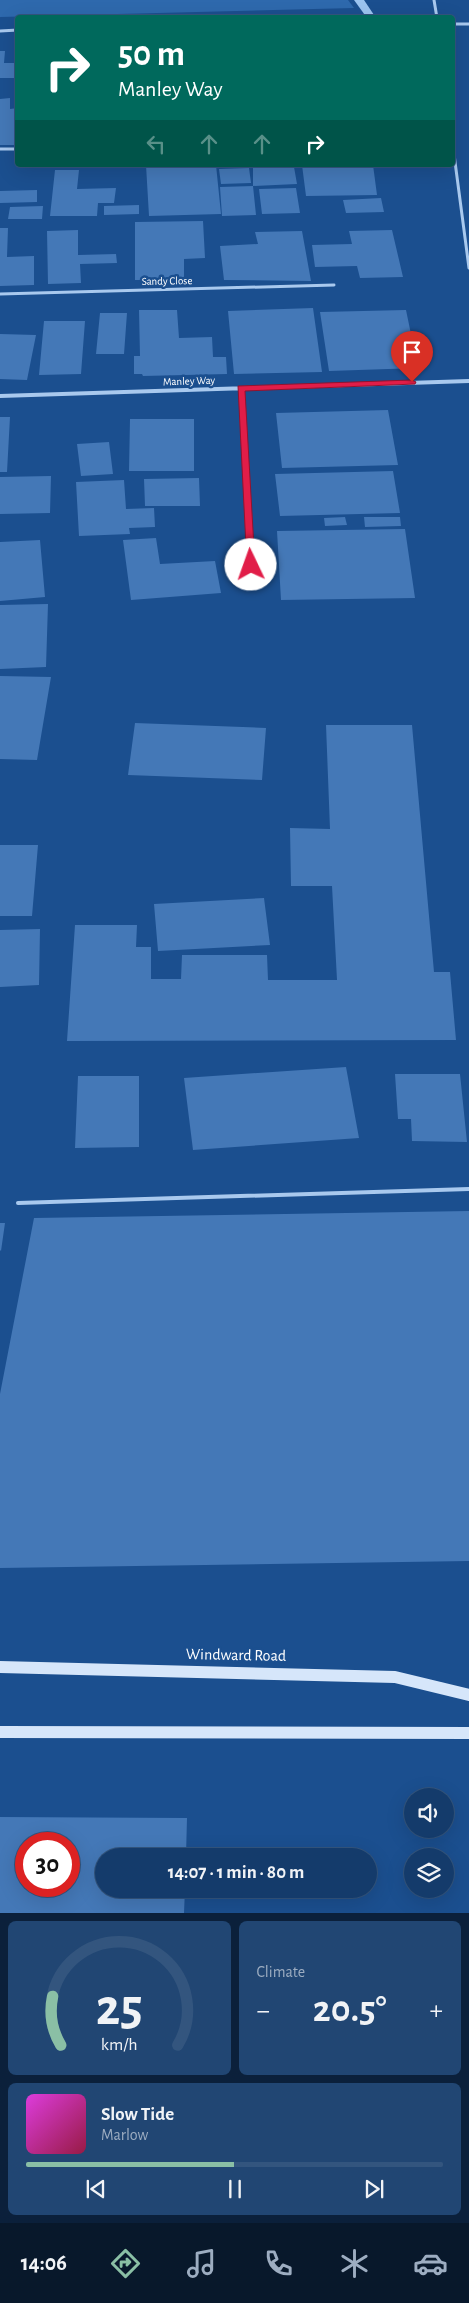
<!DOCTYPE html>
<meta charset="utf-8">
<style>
:root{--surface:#143b6b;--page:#214673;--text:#f1f3f6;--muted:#9dadc1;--line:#33557e;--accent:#8abfa5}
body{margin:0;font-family:"Alegreya Sans",sans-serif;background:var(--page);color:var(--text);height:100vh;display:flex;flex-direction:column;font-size:19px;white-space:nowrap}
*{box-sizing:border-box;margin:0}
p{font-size:16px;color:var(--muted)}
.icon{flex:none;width:28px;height:28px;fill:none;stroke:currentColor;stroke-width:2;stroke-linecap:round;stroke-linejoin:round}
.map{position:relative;height:1913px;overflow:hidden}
.sheet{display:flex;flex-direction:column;gap:8px;padding:8px;background:#0b203b;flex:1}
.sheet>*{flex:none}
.hud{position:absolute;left:15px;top:15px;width:440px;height:152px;border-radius:5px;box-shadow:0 5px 20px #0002,0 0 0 1px var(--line);background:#00695c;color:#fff;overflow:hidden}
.buttons{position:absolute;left:404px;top:1788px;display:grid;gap:10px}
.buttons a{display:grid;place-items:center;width:50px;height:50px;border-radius:50%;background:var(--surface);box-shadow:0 5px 20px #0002,0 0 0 1px var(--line);font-size:25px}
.speed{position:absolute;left:15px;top:1832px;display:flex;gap:10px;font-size:25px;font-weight:700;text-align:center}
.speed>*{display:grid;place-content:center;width:65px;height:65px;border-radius:50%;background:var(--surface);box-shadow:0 5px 20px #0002,0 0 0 1px var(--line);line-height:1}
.speed .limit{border:8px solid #d22;background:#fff;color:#111}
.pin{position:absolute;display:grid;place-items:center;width:42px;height:42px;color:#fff;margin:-51px -21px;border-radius:50% 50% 50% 0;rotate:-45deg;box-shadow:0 0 5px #0007}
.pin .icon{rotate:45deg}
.me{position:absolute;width:55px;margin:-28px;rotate:357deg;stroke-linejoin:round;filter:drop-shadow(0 0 4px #0008)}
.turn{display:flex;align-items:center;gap:18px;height:105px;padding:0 20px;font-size:22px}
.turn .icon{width:65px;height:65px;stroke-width:2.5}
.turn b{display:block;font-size:35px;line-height:42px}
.lanes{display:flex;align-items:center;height:48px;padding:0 20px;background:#0003;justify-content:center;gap:25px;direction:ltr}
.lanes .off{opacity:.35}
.big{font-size:38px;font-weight:600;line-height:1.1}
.sheet .tile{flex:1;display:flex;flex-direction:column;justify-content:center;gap:8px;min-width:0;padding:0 18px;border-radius:8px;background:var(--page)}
.sheet .dial{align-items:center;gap:0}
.dial svg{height:130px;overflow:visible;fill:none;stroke:var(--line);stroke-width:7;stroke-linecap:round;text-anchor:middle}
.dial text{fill:var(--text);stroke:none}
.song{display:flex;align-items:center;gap:15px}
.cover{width:60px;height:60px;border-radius:8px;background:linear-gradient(135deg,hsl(300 70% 55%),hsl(340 70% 35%))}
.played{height:5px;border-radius:2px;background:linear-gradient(90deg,var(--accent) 50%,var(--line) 50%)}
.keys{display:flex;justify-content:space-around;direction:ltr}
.heat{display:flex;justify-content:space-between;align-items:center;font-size:28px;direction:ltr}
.sheet .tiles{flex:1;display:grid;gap:8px;grid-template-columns:1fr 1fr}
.tile:last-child{grid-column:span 2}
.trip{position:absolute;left:95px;top:1848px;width:282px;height:50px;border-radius:25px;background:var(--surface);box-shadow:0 5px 20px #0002,0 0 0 1px var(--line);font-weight:600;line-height:50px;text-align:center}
.menu{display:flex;height:80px;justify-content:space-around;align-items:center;background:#08182b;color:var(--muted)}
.menu .icon{width:35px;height:35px}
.menu .on{color:var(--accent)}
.menu b{font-size:22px;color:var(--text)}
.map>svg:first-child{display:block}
.green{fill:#2e69ad}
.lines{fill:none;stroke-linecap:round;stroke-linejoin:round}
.stream{fill:#9cc4f0;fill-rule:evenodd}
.building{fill:#4478b7;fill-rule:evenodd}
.lane{stroke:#a9c9ee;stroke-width:4}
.street-far1{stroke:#a9c9ee;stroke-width:3}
.street{stroke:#a9c9ee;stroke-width:4}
.secondary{stroke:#d6e6fa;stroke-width:12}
.route{fill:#e11d48;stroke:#92132f}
.labels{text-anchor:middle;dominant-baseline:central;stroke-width:5;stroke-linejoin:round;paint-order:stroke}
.far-street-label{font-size:11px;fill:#fff;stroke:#1b4f8f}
.near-street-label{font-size:16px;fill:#fff;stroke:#1b4f8f}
</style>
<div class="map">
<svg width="469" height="1913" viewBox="0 0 469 1913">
<rect width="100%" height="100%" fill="#1b4f8f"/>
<path class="green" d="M0 0H348L354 8 0 17Z"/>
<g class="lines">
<path class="stream" d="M354 0H364L376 18H367Z"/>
</g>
<path class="building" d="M0 51H5L4 63H18V78H0Z
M10 98V109L18 108V145H0V99Z
M146 165H216L221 214 149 216Z
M302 165H373L377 195 306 196Z
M253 167H294L297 184 253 186Z
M249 168 251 183 221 184 219 169Z
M55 170H79L77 189 116 188 114 203H98L97 216H50Z
M253 186 256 215 222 216 220 187Z
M296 188 300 213 262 214 259 189Z
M37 190V202L0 203V191Z
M381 198 384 212 346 213 343 200Z
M139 205V214L104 215V206Z
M43 206 42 219H8L10 207Z
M203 221 205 258 184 259V280H135V222Z
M0 228H8L7 257 34 256V285L0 286Z
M78 230V255L116 254 117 263 80 264 81 283 48 284 47 231Z
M392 230 403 277 360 278 357 266 315 267 312 245 352 244 349 231Z
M302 231 311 281 224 280 220 246 258 244 255 232Z
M313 308 322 372 234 374 228 311Z
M139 310H177L179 338 212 337 213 357H226L227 374 143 376 142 374H134V356H140Z
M406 310 418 368 329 371 320 312Z
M100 313H127L124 354H96Z
M44 321H85L81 374 39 375Z
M0 334 36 335 27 380 0 379Z
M388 410 398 465 282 468 276 413Z
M0 417H10L7 472H0Z
M130 419H194V471H129Z
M109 442 113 474 81 476 77 444Z
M393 471 400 513 280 516 275 474Z
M51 476 50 513 0 514V477Z
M199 478 200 506H145L144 479Z
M124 480 126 509 154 508 155 527 129 528 130 534 79 536 76 482Z
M345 517 347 525 325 526 324 518Z
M364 517H400L401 526 365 527Z
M405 529 415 598 281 600 277 531Z
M156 538 160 564 215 561 221 593 131 600 123 540Z
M40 540 45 597 0 601V542Z
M48 604 46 667 0 669V605Z
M0 676 51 677 37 760 0 759Z
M135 723 266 728 262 780 128 775Z
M326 725H412L434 972H450L456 1040 67 1041 75 925H137L136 947H151V979H181L182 955H267L268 980H337L332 886H291L290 828 330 829Z
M0 845H38L32 916H0Z
M264 898 270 945 158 951 154 904Z
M40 929 39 985 0 987V930Z
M346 1067 359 1138 193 1150 184 1078Z
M395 1074H460L467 1142 412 1141 411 1119H398Z
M78 1076H139V1147L75 1148Z
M469 1211V1561L0 1568V1394L34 1218Z
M0 1223H5L1 1251 0 1250Z
M0 1817 187 1818 186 1856H104V1889H185L184 1913H0ZM26 1844H69V1886H26Z"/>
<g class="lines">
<path class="lane" d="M18 1203 469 1189"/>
<path class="street-far1" d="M434 0 437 18
M452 24H469
M0 31 18 30
M452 139 469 268
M0 149H18
M0 294 334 285"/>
<path class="street" d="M241 388 251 565
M0 396 469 381"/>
<path class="secondary" d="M0 1667 395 1677 469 1695
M0 1732 469 1733"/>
</g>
<path class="route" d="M412 380 416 382 415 384 245 391 255 565 247 567 238 386Z"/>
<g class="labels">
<g class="far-street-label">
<text transform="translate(167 281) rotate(-1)">Sandy Close</text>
<text transform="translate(189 381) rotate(-2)">Manley Way</text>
</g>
<g class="near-street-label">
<text transform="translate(236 1655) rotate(1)">Windward Road</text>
</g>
</g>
</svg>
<div class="buttons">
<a><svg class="icon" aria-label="sound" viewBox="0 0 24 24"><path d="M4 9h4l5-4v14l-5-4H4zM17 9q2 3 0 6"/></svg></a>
<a><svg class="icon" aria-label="layers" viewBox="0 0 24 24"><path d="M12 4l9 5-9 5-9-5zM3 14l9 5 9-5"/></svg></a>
</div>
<div class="speed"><div class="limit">30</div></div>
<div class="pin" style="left:412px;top:382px;background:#d93025"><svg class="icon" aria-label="arrive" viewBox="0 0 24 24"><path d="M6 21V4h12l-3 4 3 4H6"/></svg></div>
<svg class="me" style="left:251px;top:565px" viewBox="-20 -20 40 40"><circle r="19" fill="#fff"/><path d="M0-13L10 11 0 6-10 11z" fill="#e11d48"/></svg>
<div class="trip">14:07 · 1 min · 80 m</div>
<div class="hud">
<div class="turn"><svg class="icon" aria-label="right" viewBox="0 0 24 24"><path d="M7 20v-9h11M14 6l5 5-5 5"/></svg><div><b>50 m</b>Manley Way</div></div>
<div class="lanes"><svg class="icon off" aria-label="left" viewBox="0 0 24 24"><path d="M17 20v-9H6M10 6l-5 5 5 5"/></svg><svg class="icon off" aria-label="ahead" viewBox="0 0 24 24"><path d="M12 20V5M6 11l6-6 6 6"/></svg><svg class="icon off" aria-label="ahead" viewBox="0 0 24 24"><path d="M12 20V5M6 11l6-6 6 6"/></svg><svg class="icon" aria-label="right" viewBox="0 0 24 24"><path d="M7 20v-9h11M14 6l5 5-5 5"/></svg></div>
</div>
</div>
<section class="sheet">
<div class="tiles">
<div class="tile dial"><svg viewBox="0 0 100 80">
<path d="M14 69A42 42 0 1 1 86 69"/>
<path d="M14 69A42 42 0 0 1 9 39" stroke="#8abfa5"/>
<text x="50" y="56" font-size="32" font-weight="700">25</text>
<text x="50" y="72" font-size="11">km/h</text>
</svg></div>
<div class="tile"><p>Climate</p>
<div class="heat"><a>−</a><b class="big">20.5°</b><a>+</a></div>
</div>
<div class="tile">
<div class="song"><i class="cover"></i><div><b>Slow Tide</b><p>Marlow</p></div></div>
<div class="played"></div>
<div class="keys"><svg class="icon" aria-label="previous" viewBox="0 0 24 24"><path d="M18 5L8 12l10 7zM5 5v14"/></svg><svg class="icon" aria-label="pause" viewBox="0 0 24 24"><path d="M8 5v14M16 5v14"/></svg><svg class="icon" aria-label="next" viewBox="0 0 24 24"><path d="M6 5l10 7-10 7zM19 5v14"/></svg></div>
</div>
</div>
</section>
<nav class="menu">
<b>14:06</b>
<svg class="icon on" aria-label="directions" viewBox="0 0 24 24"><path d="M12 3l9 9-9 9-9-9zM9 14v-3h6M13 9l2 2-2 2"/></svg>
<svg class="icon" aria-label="music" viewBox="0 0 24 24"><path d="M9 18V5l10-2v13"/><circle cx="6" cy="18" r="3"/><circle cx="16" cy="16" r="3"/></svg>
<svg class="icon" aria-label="phone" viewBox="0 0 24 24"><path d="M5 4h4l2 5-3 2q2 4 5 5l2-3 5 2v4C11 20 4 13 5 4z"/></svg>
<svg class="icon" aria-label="climate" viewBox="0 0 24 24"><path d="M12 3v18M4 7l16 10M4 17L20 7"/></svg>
<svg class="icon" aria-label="car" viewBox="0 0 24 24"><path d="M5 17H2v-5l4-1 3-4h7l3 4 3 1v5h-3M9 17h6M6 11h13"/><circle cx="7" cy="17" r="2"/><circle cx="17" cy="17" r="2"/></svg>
</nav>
